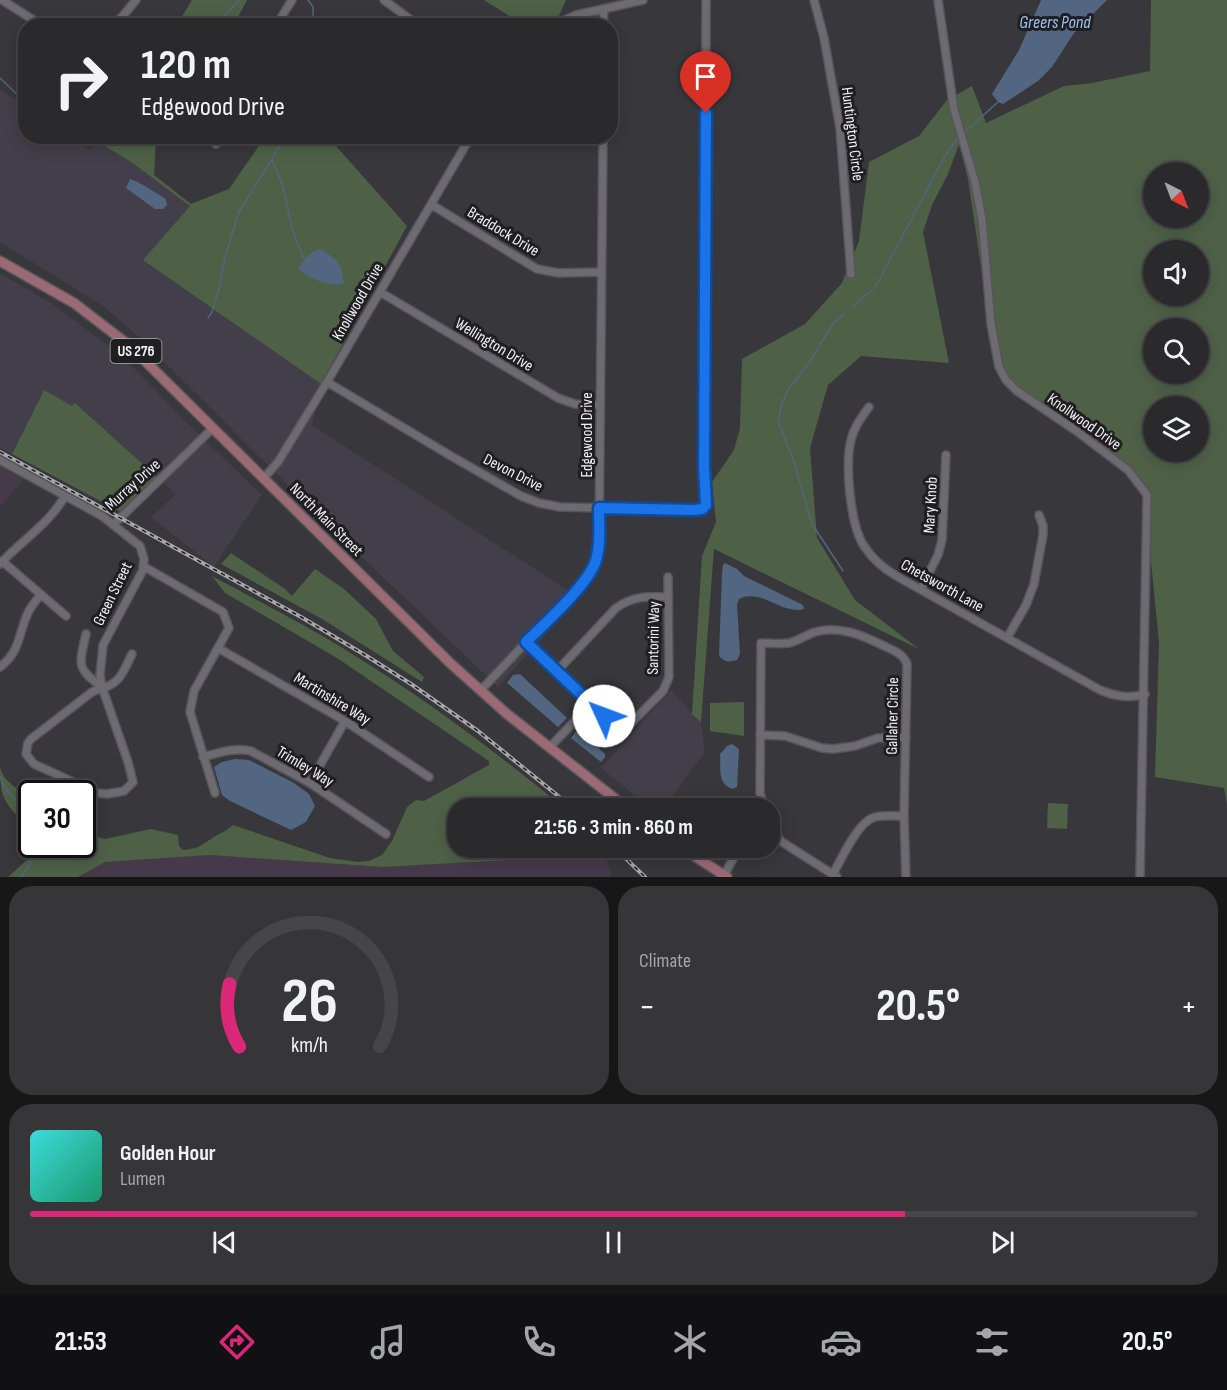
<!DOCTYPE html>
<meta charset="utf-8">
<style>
:root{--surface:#2a292c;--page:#363538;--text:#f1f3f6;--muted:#a5a6a9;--line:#464548;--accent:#db2777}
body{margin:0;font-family:"Sofia Sans Condensed",sans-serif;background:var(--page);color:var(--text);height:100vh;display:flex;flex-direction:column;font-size:22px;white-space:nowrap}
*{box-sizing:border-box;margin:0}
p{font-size:20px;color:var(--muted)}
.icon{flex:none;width:33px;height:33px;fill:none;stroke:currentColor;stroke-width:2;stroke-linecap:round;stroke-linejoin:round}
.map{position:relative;height:877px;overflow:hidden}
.drawer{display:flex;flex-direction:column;gap:9px;padding:9px;background:#171718;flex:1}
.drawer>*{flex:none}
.guide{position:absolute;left:18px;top:18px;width:600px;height:126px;border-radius:24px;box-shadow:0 3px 15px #0003,0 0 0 2px var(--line);background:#2a292c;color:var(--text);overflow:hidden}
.needle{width:39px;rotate:138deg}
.controls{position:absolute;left:1143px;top:162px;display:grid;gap:12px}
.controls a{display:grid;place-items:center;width:66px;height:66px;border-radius:50%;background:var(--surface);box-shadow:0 3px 15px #0003,0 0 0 2px var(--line);font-size:30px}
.speed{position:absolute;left:18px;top:780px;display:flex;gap:12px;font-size:30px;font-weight:700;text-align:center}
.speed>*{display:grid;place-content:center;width:78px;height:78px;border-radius:50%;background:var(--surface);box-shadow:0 3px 15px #0003,0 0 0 2px var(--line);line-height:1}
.speed .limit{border:3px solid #111;border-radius:9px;background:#fff;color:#111}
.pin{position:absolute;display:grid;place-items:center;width:51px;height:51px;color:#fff;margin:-62px -26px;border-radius:50% 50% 50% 0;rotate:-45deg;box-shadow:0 0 6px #0007}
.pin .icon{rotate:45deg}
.me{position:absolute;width:66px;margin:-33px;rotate:313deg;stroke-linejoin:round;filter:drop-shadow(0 0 4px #0008)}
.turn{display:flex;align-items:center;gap:21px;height:126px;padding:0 24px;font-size:27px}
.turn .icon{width:78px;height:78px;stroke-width:2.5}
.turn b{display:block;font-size:42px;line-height:51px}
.big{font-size:45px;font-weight:700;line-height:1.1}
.drawer .widget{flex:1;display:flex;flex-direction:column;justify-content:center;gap:9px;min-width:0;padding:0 21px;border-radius:24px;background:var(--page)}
.drawer .dial{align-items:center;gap:0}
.dial svg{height:156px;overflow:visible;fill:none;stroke:var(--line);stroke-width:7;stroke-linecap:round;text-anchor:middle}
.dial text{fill:var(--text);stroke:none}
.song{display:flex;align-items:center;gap:18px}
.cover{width:72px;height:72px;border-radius:9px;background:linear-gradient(135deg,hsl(180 70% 55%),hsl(160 70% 35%))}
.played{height:6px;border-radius:3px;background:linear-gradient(90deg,var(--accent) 75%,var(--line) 75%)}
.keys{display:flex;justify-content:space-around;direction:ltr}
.heat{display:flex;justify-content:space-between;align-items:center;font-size:33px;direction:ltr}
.drawer .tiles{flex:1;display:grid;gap:9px;grid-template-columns:1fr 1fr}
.widget:last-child{grid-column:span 2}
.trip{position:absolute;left:447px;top:798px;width:333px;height:60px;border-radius:24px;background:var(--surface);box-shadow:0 3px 15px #0003,0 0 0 2px var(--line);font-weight:700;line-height:60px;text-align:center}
.menu{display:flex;height:96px;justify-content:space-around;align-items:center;background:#111012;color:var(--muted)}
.menu .icon{width:42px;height:42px}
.menu .selected{color:var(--accent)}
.menu b{font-size:27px;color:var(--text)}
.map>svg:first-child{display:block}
.built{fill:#423f4a}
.industrial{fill:#463a4a}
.green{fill:#4e6147;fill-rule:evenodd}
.water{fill:#526581}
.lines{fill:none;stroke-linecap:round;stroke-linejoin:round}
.stream{stroke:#526581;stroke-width:1.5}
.minor-casing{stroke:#565558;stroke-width:10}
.major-casing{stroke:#565558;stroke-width:12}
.minor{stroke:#6d6b71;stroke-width:7}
.major{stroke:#9b6a74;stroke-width:9}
.rail-casing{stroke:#a7a6a9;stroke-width:4}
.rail{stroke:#1f1e21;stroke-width:1.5;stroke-dasharray:4.5;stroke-linecap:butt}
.route-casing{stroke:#114b97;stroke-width:15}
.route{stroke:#1a73e8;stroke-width:10}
.labels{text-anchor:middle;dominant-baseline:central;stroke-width:6;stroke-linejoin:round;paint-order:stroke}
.shield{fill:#1f1e21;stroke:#b2b1b4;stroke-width:1.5}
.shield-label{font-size:15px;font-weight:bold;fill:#f1f0f3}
.street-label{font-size:16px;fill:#f1f0f3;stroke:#1f1e21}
.water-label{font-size:18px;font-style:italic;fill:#9fc2f3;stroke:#1f1e21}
</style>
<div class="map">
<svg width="1227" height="877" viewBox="0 0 1227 877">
<rect width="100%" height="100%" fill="#38373b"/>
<path class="built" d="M0 89 25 106 26 136 70 137 89 150 98 142 131 162 190 206 144 260 321 384 312 425 578 597 498 687 316 513 139 337 103 306 0 242Z
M0 273 51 303 122 356 191 427 262 495 214 567 151 517 176 494 75 403 72 407 44 390 12 454 0 448Z
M671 690 701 722 705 753 690 771 665 808H650L601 768Z"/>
<path class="industrial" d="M0 466 24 479 0 507Z
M210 855 382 867 605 855 612 877H78L105 862Z"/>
<path class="green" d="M192 0H247L234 25H177Z
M484 0H566L558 18 525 26Z
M1151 0H1227V805L1224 788 1155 777 1159 643 1144 489 1093 440 997 374 968 179 959 144 948 174 932 205 923 232 949 363 861 356 828 385 810 448 817 538 855 600 919 649 714 549 701 722 692 714 702 556 716 522 712 482 734 450 740 428 742 359 805 324 842 283 859 241 869 162 919 136 947 100 972 86 986 123 1064 86 1092 83 1150 71ZM1154 172H1198V218H1154ZM1154 250H1198V296H1154ZM1154 328H1198V374H1154ZM1154 406H1198V452H1154Z
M103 137H158L156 140 154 175 191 204 229 189 265 137H328L407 226 321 384 143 260 190 206 131 162 98 142Z
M44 390 72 406 75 403 157 477 121 512 12 454Z
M231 553 285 589 292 596 315 569 344 589 376 619 393 651 424 677 422 682 322 619 221 564Z
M212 576C258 601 304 624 349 652 424 698 495 751 564 808H458V848H610L605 855 382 867 210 855 105 862 78 877H8L28 859V827C5 803 0 800 0 766 1 780 20 791 31 797L32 844H82L83 822 89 825 88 835 105 839 151 829 178 835 179 846 183 850C200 848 198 847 211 839 219 833 226 832 233 825L330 858 357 862 369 861 382 855 392 841 407 807 416 800 424 801 489 765V761L337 658 225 593Z
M744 702V736L710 731V703Z
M1048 803 1068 804 1067 829 1047 828Z"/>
<path class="water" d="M1041 0H1107L1074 33 1052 67 1038 81 1003 104 998 102 992 94 1019 50Z
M130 179 138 182 166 199 167 205 163 209H155L126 188Z
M320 249C340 261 340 261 344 283 331 289 309 277 298 269 303 261 310 251 320 249Z
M725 563 737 569 744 576 803 605 804 609C781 615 763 588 739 599L737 605 740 654 737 660C730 662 725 663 719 656L722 574 723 565Z
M520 674 567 718 558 727 507 683 513 675Z
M578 729 605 754V757L601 762 571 738Z
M732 744 739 749 737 787 732 789C717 783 721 768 720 754L727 746Z
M235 759 249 760 294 783 309 794 315 806 306 822 291 830 230 801 222 795 214 767 222 762Z"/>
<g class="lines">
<path class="stream" d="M308 0 313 7V26
M220 26 226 14 239 0
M0 78 26 103
M965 132 998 102
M272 160C276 170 282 181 284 191 289 215 293 237 304 259
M876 286 946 154 957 139
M852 307 873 289
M208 318 212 312 218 292 225 257 239 212 286 136
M843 571 812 524 793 459 778 421 782 403 788 390 811 360 832 325 844 314
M0 776 4 787 32 819
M21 877 32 861 33 844"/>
<g class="minor-casing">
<path id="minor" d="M2 0 43 26
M384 0 419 26
M814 0 824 38 840 128 851 274
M938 0 954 110 975 182 982 219 991 324 999 367 1006 380 1017 391 1075 430 1128 470 1147 495 1140 877
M111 26 122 17 136 0
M276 26 292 0
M551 26 576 15 643 0
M603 26 604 9
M216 144 221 136
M432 205 537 269 559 273 600 272
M380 292 558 398 575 404 599 405
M327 382 451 456 521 496 539 503 560 507 650 509 694 510 705 507 706 0
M869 407C861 418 854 427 851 440 845 464 850 525 864 546 873 560 884 569 898 577L1100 690C1115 696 1129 699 1145 694
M0 460 102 516 140 546 144 559 143 570 103 645 100 675 102 687 128 762 133 782 124 791 107 794 97 793 34 764 26 754 28 743 31 739 92 692C98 689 106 688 112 684 122 678 127 664 132 654
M263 479 278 462 327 382 471 136
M114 524 213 428
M2 561 66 616
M0 564C22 540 49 524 65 496
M143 566 223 612 229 628 194 691 190 712 215 793
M921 589 938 555 942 540 946 455
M86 634C79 665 76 668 102 687
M1007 638 1026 605 1034 584 1043 535V526L1039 515
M526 642 616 727 621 730 627 727 663 691 669 677 668 577
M218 648 345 721 429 777
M0 667C20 652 18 636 27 615 30 607 36 601 41 594
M557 671 616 608C633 596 648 596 668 597
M481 690 582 583 595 563 599 542 603 136
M760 735 785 736 822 748 833 749 855 746 878 738 906 737
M549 748 591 704
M203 757C219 753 234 747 251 751L310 783 386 834
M310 783 345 721
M764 808 760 793 761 643C770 643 780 644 789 643 798 641 806 635 815 632 838 625 862 635 882 645 892 650 903 653 907 664L904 816 906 877
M770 827 782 842 837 877
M833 874C841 860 858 821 875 817 884 815 895 816 904 816
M724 875 739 848"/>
</g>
<g class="major-casing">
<path id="major" d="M0 261 74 303 130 346 449 662 507 714 627 808
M682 848 727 877"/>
</g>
<use href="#minor" class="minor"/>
<use href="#major" class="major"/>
<g class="rail-casing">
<path id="rail" d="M0 452 301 617 365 655 411 684 478 731 573 808
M615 848 645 877"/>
</g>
<use href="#rail" class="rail"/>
</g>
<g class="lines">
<g class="route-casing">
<path id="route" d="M604 716 526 642C545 623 589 584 596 560 601 544 599 525 599 508L694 510 702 509 706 505 704 468 706 113"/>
</g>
<use href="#route" class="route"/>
</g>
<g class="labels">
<rect class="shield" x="110.5" y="339" width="51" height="24" rx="4.5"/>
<g class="shield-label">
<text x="136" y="351">US 276</text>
</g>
<g class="street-label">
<text transform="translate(852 134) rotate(83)">Huntington Circle</text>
<text transform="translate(503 232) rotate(31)">Braddock Drive</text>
<text transform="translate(358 302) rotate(-60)">Knollwood Drive</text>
<text transform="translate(494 345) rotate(31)">Wellington Drive</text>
<text transform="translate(1084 422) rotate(35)">Knollwood Drive</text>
<text transform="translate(587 435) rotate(-90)">Edgewood Drive</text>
<text transform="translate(513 473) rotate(27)">Devon Drive</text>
<text transform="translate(133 485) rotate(-42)">Murray Drive</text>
<text transform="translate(931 505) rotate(-87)">Mary Knob</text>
<text transform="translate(326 520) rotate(45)">North Main Street</text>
<text transform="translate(942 586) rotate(29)">Chetsworth Lane</text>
<text transform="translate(113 594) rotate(-64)">Green Street</text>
<text transform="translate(654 638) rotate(-89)">Santorini Way</text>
<text transform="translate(332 699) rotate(31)">Martinshire Way</text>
<text transform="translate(893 716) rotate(-89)">Gallaher Circle</text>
<text transform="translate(305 767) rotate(31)">Trimley Way</text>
</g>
<g class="water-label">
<text x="1055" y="22">Greers Pond</text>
</g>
</g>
</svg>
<div class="controls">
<a><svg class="needle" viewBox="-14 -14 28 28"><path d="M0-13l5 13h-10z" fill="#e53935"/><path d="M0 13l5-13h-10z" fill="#a5a6a9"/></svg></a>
<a><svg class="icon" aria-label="sound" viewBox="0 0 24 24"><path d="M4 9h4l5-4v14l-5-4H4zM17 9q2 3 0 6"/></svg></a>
<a><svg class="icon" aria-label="search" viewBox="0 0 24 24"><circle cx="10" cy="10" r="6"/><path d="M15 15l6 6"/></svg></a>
<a><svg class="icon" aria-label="layers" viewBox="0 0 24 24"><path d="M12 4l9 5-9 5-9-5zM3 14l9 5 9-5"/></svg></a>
</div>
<div class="speed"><div class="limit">30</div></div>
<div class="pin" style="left:706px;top:113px;background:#d93025"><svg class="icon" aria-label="arrive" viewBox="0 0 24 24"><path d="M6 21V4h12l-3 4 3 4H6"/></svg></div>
<svg class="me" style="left:604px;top:716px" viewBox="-20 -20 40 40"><circle r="19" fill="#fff"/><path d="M0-13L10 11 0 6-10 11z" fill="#1a73e8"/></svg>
<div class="trip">21:56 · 3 min · 860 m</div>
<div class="guide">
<div class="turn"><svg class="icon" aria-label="right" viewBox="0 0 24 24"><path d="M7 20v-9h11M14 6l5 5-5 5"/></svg><div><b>120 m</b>Edgewood Drive</div></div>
</div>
</div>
<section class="drawer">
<div class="tiles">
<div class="widget dial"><svg viewBox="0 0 100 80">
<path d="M14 69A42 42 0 1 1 86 69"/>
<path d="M14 69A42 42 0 0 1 9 37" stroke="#db2777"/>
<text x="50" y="56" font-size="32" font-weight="700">26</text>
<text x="50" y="72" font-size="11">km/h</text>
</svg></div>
<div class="widget"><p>Climate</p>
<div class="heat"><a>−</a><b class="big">20.5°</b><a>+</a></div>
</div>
<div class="widget">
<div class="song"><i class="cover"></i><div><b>Golden Hour</b><p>Lumen</p></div></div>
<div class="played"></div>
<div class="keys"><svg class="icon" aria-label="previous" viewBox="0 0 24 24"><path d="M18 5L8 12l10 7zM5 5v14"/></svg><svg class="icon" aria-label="pause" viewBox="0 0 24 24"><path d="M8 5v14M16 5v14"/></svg><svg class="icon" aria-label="next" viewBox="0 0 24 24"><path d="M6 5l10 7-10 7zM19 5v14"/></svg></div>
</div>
</div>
</section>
<nav class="menu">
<b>21:53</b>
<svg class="icon selected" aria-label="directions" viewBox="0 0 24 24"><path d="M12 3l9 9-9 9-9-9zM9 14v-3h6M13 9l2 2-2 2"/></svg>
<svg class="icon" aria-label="music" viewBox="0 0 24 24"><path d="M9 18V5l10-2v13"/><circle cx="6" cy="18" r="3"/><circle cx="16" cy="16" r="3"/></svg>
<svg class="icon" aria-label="phone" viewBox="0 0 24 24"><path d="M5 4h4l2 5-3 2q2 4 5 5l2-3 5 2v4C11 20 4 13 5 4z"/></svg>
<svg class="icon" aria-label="climate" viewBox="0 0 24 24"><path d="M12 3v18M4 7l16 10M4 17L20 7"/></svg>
<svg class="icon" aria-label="car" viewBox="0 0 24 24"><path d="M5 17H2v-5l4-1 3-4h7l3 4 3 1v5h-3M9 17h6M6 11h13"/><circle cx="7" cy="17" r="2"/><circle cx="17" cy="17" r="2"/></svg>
<svg class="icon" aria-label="filters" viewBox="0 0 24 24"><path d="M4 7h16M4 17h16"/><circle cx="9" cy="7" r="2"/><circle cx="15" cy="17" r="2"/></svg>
<b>20.5°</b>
</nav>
